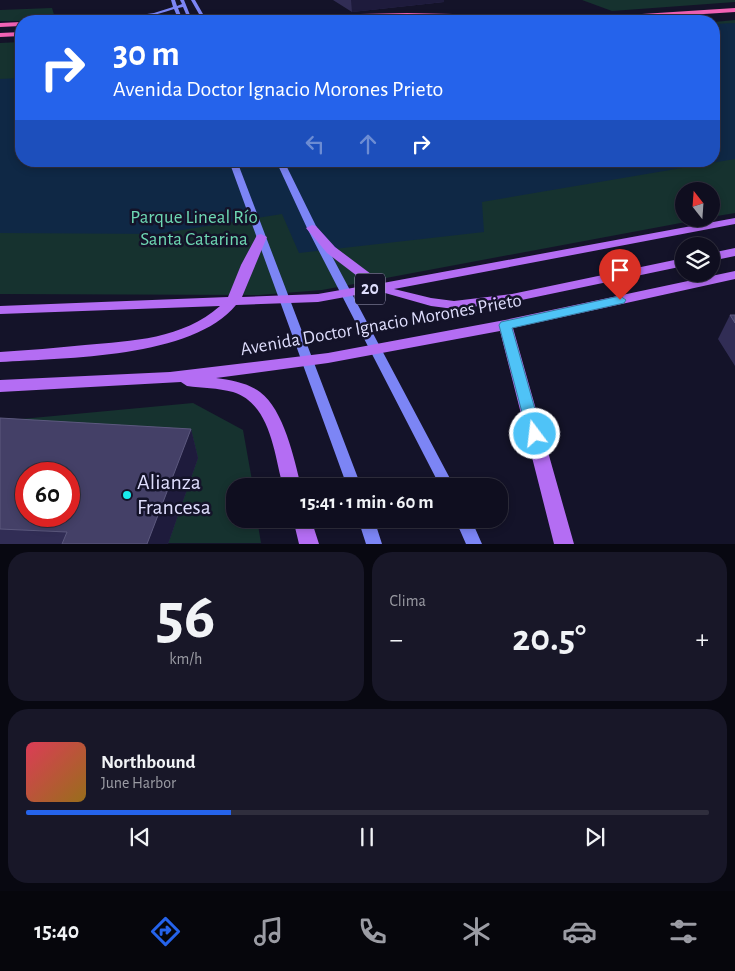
<!DOCTYPE html>
<html lang="es">
<meta charset="utf-8">
<style>
:root{--surface:#0f0e1f;--page:#181728;--text:#f1f3f6;--muted:#9b9ca4;--line:#2f2e3d;--accent:#2563eb}
body{margin:0;font-family:"Alegreya Sans",sans-serif;background:var(--page);color:var(--text);height:100vh;display:flex;flex-direction:column;font-size:19px;white-space:nowrap}
*{box-sizing:border-box;margin:0}
p{font-size:16px;color:var(--muted)}
.icon{flex:none;width:28px;height:28px;fill:none;stroke:currentColor;stroke-width:2;stroke-linecap:round;stroke-linejoin:round}
.map{position:relative;height:544px;overflow:hidden}
.side{display:flex;flex-direction:column;gap:8px;padding:8px;background:#080811;flex:1}
.side>*{flex:none}
.top-card{position:absolute;left:15px;top:15px;width:705px;height:152px;border-radius:20px;box-shadow:0 2px 8px #0003,0 0 0 1px var(--line);background:#2563eb;color:#fff;overflow:hidden}
.needle{width:32px;rotate:343deg}
.controls{position:absolute;left:675px;top:182px;display:grid;gap:10px}
.controls a{display:grid;place-items:center;width:45px;height:45px;border-radius:50%;background:var(--surface);box-shadow:0 2px 8px #0003,0 0 0 1px var(--line);font-size:25px}
.speed{position:absolute;left:15px;top:462px;display:flex;gap:10px;font-size:25px;font-weight:700;text-align:center}
.speed>*{display:grid;place-content:center;width:65px;height:65px;border-radius:50%;background:var(--surface);box-shadow:0 2px 8px #0003,0 0 0 1px var(--line);line-height:1}
.speed .limit{border:8px solid #d22;background:#fff;color:#111}
.pin{position:absolute;display:grid;place-items:center;width:42px;height:42px;color:#fff;margin:-51px -21px;border-radius:50% 50% 50% 0;rotate:-45deg;box-shadow:0 0 5px #0007}
.pin .icon{rotate:45deg}
.me{position:absolute;width:55px;margin:-28px;rotate:345deg;stroke-linejoin:round;filter:drop-shadow(0 0 4px #0008)}
.turn{display:flex;align-items:center;gap:18px;height:105px;padding:0 15px;font-size:22px}
.turn .icon{width:65px;height:65px;stroke-width:2.5}
.turn b{display:block;font-size:35px;line-height:42px}
.lanes{display:flex;align-items:center;height:48px;padding:0 15px;background:#0003;justify-content:center;gap:25px;direction:ltr}
.lanes .off{opacity:.35}
.big{font-size:38px;font-weight:700;line-height:1.1}
.side .widget{flex:1;display:flex;flex-direction:column;justify-content:center;gap:8px;min-width:0;padding:0 18px;border-radius:20px;background:var(--page)}
.side .dial{align-items:center;gap:0}
.dial b{font-size:65px;line-height:1}
.song{display:flex;align-items:center;gap:15px}
.cover{width:60px;height:60px;border-radius:8px;background:linear-gradient(135deg,hsl(350 70% 55%),hsl(40 70% 35%))}
.played{height:5px;border-radius:2px;background:linear-gradient(90deg,var(--accent) 30%,var(--line) 30%)}
.keys{display:flex;justify-content:space-around;direction:ltr}
.heat{display:flex;justify-content:space-between;align-items:center;font-size:28px;direction:ltr}
.side .tiles{flex:1;display:grid;gap:8px;grid-template-columns:1fr 1fr}
.widget:last-child{grid-column:span 2}
.trip{position:absolute;left:226px;top:478px;width:282px;height:50px;border-radius:20px;background:var(--surface);box-shadow:0 2px 8px #0003,0 0 0 1px var(--line);font-weight:700;line-height:50px;text-align:center}
.tabs{display:flex;height:80px;justify-content:space-around;align-items:center;background:#06060c;color:var(--muted)}
.tabs .icon{width:35px;height:35px}
.tabs .active{color:var(--accent)}
.tabs b{font-size:22px;color:var(--text)}
.map>svg:first-child{display:block}
.green{fill:#16322f}
.water{fill:#0f2845}
.lines{fill:none;stroke-linecap:round;stroke-linejoin:round}
.highway-tunnel{stroke:#323149;stroke-width:8;stroke-dasharray:8 4;stroke-linecap:butt}
.secondary{fill:#7c85f5;fill-rule:evenodd}
.primary{fill:#b46df3;fill-rule:evenodd}
.highway{fill:#f262b5;fill-rule:evenodd}
.wall{fill:#312d55}
.shaded-wall{fill:#1e1b3c}
.building{fill:#444067;stroke:#5c597e;fill-rule:evenodd}
.route{fill:#4fc3f7;stroke:#337fa1}
.poi-dot{fill:#19eced;stroke:#141329;stroke-width:2}
.labels{text-anchor:middle;dominant-baseline:central;stroke-width:5;stroke-linejoin:round;paint-order:stroke}
.shield{fill:#141329;stroke:#a1a0bd;stroke-width:1}
.shield-label{font-size:18px;font-weight:bold;fill:#deddfc}
.park-label{font-size:19px;fill:#6ed8b3;stroke:#141329}
.street-label{font-size:19px;fill:#deddfc;stroke:#141329}
.near-poi-label{font-size:22px;fill:#deddfc;stroke:#141329;text-anchor:start}
</style>
<div class="map">
<svg width="735" height="544" viewBox="0 0 735 544">
<rect width="100%" height="100%" fill="#141329"/>
<path class="green" d="M582 0H735V2L612 11Z
M52 8 56 21H0V10Z
M735 20V213L711 217V191H684V219H702L322 290 259 295 0 294V43L21 42V161H714V22Z
M193 403 243 430 253 486H235V519H257L261 543H167L0 421Z"/>
<path class="water" d="M735 23V159L482 202 484 232 299 253 282 214 157 234 0 233V79L21 78V161H714V24Z"/>
<g class="lines">
<path class="highway-tunnel" d="M347 21H365"/>
<path class="secondary" d="M171 0H175L177 6 182 4 180 0H184L192 20 188 19 183 7 178 8 183 21H179L174 9C151 17 123 23 99 21L154 13 173 7Z
M191 0H195L207 21H203Z
M229 161H237L361 486H347Z
M276 161H284L317 228 454 486H440L307 228Z
M358 519H374L382 544H366Z
M455 519H471L482 544H466Z"/>
<path class="primary" d="M735 218V224L394 289 431 298 454 301 512 294 684 258V266L512 302 454 309 431 306 378 291 318 302 236 305C193 358 65 358 0 362V352C28 350 57 348 85 345 132 341 183 339 220 306L0 314V306L228 297 241 265 257 235 261 234 267 237 242 297 318 294 369 285 327 253 306 228 312 225 316 226 335 247 383 283Z
M735 248V256L711 261V253Z
M735 271V279L513 328 574 544H554L500 331 328 363 216 378C231 380 248 383 260 392 284 410 294 458 301 486H283C274 454 271 404 233 392 218 388 202 388 187 386L181 382 0 392V380L170 372 328 353 505 320Z
M293 519H311L319 544H299Z"/>
<path class="highway" d="M735 8V12L642 18 544 20 407 17 110 21 114 19 407 13 539 16 642 14Z
M21 22V26L0 27V23Z
M21 32V36L0 37V33Z"/>
</g>
<path class="wall" d="M333 0H444V2L352 12Z
M730 315H735V366L718 339Z
M0 418 191 429 198 458 168 544H0Z"/>
<path class="shaded-wall" d="M351 0H444V2L352 12Z
M191 429 198 458 168 544H147Z"/>
<path class="building" d="M730 315H735V323Z
M0 418 191 429 147 544H62L67 532 0 529ZM26 474H69V516H26Z"/>
<path class="route" d="M620 296 626 300 624 303 512 328 542 434 540 439 535 441 529 439 499 325 501 322Z"/>
<circle class="poi-dot" cx="127" cy="495" r="5"/>
<g class="labels">
<rect class="shield" x="355" y="273.5" width="30" height="31" rx="4"/>
<g class="shield-label">
<text x="370" y="289">20</text>
</g>
<g class="park-label">
<text x="194" y="217">Parque Lineal Río<tspan x="194" dy="22">Santa Catarina</tspan></text>
</g>
<g class="street-label">
<text transform="translate(381 325) rotate(-10)">Avenida Doctor Ignacio Morones Prieto</text>
</g>
<g class="near-poi-label">
<text x="137" y="482">Alianza<tspan x="137" dy="25">Francesa</tspan></text>
</g>
</g>
</svg>
<div class="controls">
<a><svg class="needle" viewBox="-14 -14 28 28"><path d="M0-13l5 13h-10z" fill="#e53935"/><path d="M0 13l5-13h-10z" fill="#9b9ca4"/></svg></a>
<a><svg class="icon" aria-label="layers" viewBox="0 0 24 24"><path d="M12 4l9 5-9 5-9-5zM3 14l9 5 9-5"/></svg></a>
</div>
<div class="speed"><div class="limit">60</div></div>
<div class="pin" style="left:620px;top:300px;background:#d93025"><svg class="icon" aria-label="arrive" viewBox="0 0 24 24"><path d="M6 21V4h12l-3 4 3 4H6"/></svg></div>
<svg class="me" style="left:535px;top:434px" viewBox="-20 -20 40 40"><circle r="17" fill="#4fc3f7" stroke="#fff" stroke-width="3"/><path d="M0-11L8 9 0 5-8 9z" fill="#fff"/></svg>
<div class="trip">15:41 · 1 min · 60 m</div>
<div class="top-card">
<div class="turn"><svg class="icon" aria-label="right" viewBox="0 0 24 24"><path d="M7 20v-9h11M14 6l5 5-5 5"/></svg><div><b>30 m</b>Avenida Doctor Ignacio Morones Prieto</div></div>
<div class="lanes"><svg class="icon off" aria-label="left" viewBox="0 0 24 24"><path d="M17 20v-9H6M10 6l-5 5 5 5"/></svg><svg class="icon off" aria-label="ahead" viewBox="0 0 24 24"><path d="M12 20V5M6 11l6-6 6 6"/></svg><svg class="icon" aria-label="right" viewBox="0 0 24 24"><path d="M7 20v-9h11M14 6l5 5-5 5"/></svg></div>
</div>
</div>
<section class="side">
<div class="tiles">
<div class="widget dial"><b>56</b><p>km/h</p></div>
<div class="widget"><p>Clima</p>
<div class="heat"><a>−</a><b class="big">20.5°</b><a>+</a></div>
</div>
<div class="widget">
<div class="song"><i class="cover"></i><div><b>Northbound</b><p>June Harbor</p></div></div>
<div class="played"></div>
<div class="keys"><svg class="icon" aria-label="previous" viewBox="0 0 24 24"><path d="M18 5L8 12l10 7zM5 5v14"/></svg><svg class="icon" aria-label="pause" viewBox="0 0 24 24"><path d="M8 5v14M16 5v14"/></svg><svg class="icon" aria-label="next" viewBox="0 0 24 24"><path d="M6 5l10 7-10 7zM19 5v14"/></svg></div>
</div>
</div>
</section>
<nav class="tabs">
<b>15:40</b>
<svg class="icon active" aria-label="directions" viewBox="0 0 24 24"><path d="M12 3l9 9-9 9-9-9zM9 14v-3h6M13 9l2 2-2 2"/></svg>
<svg class="icon" aria-label="music" viewBox="0 0 24 24"><path d="M9 18V5l10-2v13"/><circle cx="6" cy="18" r="3"/><circle cx="16" cy="16" r="3"/></svg>
<svg class="icon" aria-label="phone" viewBox="0 0 24 24"><path d="M5 4h4l2 5-3 2q2 4 5 5l2-3 5 2v4C11 20 4 13 5 4z"/></svg>
<svg class="icon" aria-label="climate" viewBox="0 0 24 24"><path d="M12 3v18M4 7l16 10M4 17L20 7"/></svg>
<svg class="icon" aria-label="car" viewBox="0 0 24 24"><path d="M5 17H2v-5l4-1 3-4h7l3 4 3 1v5h-3M9 17h6M6 11h13"/><circle cx="7" cy="17" r="2"/><circle cx="17" cy="17" r="2"/></svg>
<svg class="icon" aria-label="filters" viewBox="0 0 24 24"><path d="M4 7h16M4 17h16"/><circle cx="9" cy="7" r="2"/><circle cx="15" cy="17" r="2"/></svg>
</nav>
